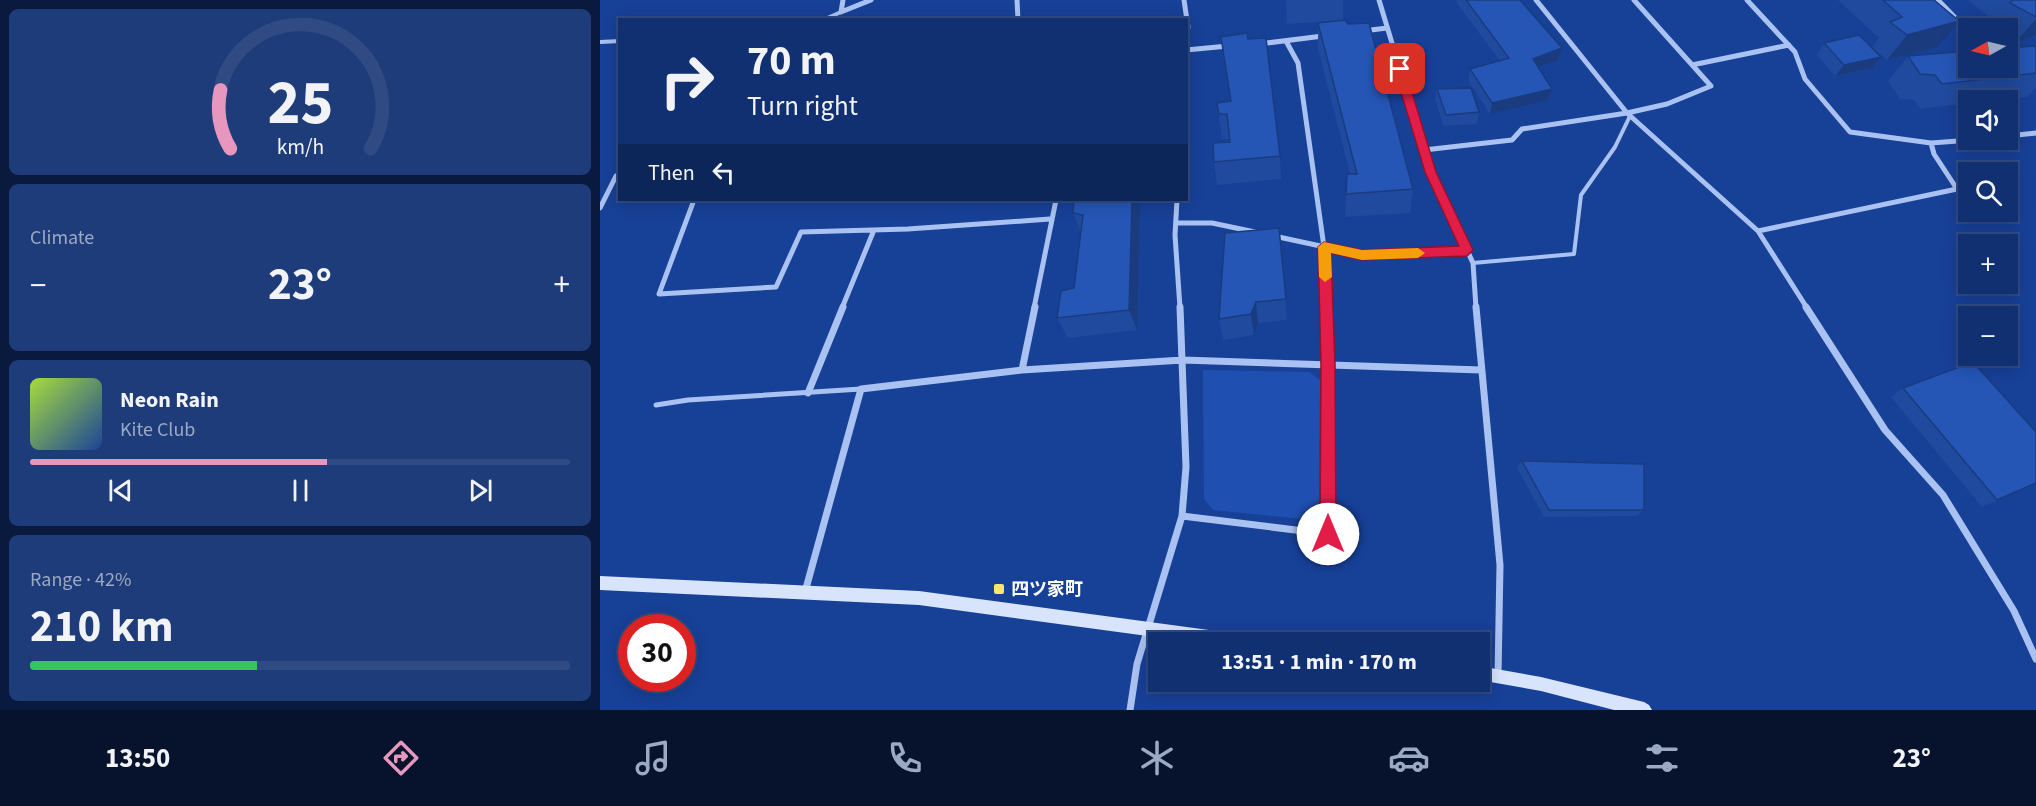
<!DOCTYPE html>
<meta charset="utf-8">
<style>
:root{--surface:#113071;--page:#1e3c79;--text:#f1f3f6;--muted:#9ca9c3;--line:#304b84;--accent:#e797bd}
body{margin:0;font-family:"Source Sans 3","Noto Sans JP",sans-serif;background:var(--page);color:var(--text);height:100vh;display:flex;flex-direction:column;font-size:22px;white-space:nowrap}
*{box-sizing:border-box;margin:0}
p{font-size:20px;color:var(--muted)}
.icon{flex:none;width:33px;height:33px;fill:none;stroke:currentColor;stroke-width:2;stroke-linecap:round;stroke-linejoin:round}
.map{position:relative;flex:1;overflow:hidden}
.details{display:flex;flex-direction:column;gap:9px;padding:9px;background:#091a3e;width:600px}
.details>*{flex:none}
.banner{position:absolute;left:18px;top:18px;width:570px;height:183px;border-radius:0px;box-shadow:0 3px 15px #0003,0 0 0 2px var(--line);background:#113071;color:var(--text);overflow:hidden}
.needle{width:39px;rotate:262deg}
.controls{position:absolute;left:1358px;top:18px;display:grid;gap:12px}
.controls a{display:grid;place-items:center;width:60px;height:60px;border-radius:0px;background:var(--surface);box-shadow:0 3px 15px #0003,0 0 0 2px var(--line);font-size:30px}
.speed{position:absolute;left:18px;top:614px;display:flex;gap:12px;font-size:30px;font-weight:700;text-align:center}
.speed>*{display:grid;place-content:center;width:78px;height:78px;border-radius:50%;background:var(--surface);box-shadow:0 3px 15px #0003,0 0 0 2px var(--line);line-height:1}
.speed .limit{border:9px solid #d22;background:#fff;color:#111}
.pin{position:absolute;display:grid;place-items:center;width:51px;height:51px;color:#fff;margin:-26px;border-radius:12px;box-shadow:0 3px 9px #0006}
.me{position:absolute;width:66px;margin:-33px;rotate:0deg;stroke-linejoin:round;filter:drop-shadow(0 0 4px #0008)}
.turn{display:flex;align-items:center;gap:21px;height:126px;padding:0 30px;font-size:27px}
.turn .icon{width:78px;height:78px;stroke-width:2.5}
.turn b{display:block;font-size:42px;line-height:51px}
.then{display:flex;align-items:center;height:57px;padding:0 30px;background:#0003;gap:12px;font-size:22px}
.big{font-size:45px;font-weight:700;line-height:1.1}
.details .card{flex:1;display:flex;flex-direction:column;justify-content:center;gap:9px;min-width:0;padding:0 21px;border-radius:9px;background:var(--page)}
.details .dial{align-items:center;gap:0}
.dial svg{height:156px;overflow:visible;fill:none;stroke:var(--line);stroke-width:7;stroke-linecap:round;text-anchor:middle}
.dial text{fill:var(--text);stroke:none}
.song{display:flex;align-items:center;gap:18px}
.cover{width:72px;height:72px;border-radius:9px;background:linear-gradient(135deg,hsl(80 70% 55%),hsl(220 70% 35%))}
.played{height:6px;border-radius:3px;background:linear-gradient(90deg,var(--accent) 55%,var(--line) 55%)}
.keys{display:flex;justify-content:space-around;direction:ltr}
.heat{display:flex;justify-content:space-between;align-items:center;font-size:33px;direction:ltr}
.charge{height:9px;border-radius:4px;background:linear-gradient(90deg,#34c759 42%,var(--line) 0)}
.trip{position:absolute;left:548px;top:632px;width:342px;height:60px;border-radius:0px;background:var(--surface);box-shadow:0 3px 15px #0003,0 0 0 2px var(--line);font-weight:700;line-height:60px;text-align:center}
.tabs{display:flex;height:96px;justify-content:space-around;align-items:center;background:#07132d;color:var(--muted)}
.tabs .icon{width:42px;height:42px}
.tabs .current{color:var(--accent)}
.tabs b{font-size:27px;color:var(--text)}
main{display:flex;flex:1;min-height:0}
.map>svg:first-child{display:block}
.green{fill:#1f50b1}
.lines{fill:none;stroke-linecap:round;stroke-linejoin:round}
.lane-far1{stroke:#aac2f1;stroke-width:4}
.lane{stroke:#aac2f1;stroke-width:5}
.street-far1{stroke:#aac2f1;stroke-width:5}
.street{stroke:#aac2f1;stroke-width:7}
.secondary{fill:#d8e4fc;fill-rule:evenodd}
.wall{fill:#204a9d}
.shaded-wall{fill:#1a3c7f}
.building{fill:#2556b6;stroke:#1a3c7f;stroke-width:1.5}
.route{fill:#e11d48;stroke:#92132f;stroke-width:1.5}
.slow{fill:#f59e0b}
.poi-dot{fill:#ffe56a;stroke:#174097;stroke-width:2}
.labels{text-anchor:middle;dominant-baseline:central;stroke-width:6;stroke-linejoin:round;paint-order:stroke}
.poi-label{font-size:18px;font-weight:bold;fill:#fff;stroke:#174097;text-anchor:start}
</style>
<main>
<section class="details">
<div class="card dial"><svg viewBox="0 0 100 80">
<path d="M14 69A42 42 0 1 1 86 69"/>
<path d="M14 69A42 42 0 0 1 9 39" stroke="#e797bd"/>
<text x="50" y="56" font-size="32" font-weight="700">25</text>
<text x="50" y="72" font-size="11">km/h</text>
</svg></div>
<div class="card"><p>Climate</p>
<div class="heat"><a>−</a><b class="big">23°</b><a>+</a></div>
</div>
<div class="card">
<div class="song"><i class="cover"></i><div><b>Neon Rain</b><p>Kite Club</p></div></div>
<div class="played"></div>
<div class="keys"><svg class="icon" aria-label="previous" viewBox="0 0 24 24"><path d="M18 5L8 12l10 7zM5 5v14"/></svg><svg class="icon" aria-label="pause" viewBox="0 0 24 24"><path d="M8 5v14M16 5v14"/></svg><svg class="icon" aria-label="next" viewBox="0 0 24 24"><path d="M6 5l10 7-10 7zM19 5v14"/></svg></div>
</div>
<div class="card"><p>Range · 42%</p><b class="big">210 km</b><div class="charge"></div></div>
</section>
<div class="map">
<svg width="1436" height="710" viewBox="0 0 1436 710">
<rect width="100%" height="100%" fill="#174097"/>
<path class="green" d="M603 370 709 372 720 380 719 513 703 519 613 510 604 499Z"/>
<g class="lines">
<path class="lane-far1" d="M223 20 241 12
M0 42 20 41
M873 263 974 254 981 195 1015 147 1030 116"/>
<path class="lane" d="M56 405 88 400 261 389"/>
<path class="street-far1" d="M417 0 418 20
M584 0 588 27 586 37
M779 0 831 172 873 263 876 308
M936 0 1027 113 1158 231 1207 308
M1147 0 1195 52 1205 79 1250 132 1331 143 1371 140
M1338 0 1368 31
M241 12 271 0
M241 12 243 0
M763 31 787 28
M686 41 698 63 724 247 726 308
M659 44 723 36
M586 50 628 46
M1092 65 1189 45
M1407 136 1436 133
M824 150 912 140 922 129 1027 113 1067 104 1111 86 1034 0
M94 200 59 294 176 287 201 232 308 229 450 219
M577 200 575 235 580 308
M0 208 16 176 20 175
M576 223H612L655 232
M1158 231 1357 189 1334 154 1331 143
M674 236 762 255 867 250
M242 308 274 230
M434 308 456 200"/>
<path class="street" d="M876 307 900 565 898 675
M1206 307 1285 430 1343 495 1414 611 1436 659
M422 370 435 307
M208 393 243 307
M582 516 728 534 726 307
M205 592 261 389 422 370 583 360 881 370
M530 710 537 664 582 516 586 467 580 307"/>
<path class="secondary" d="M0 576 319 591 646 635 651 637 653 642H592L319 605 0 590Z
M879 666 941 677 1044 702 1049 705 1052 710H1014L941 691 879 680Z"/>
</g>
<path class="wall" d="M686 0H743V20L813 189 810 213 745 217 747 174H750L718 48V23L736 21 687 24Z
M857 0H920L958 60 938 67 952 89 948 100 890 114 868 80 870 69 900 61 856 2Z
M1238 0H1334L1338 47 1287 60 1272 47 1279 38Z
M1368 0H1436V35L1414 44 1407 40V28H1388L1394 21Z
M621 37 648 39 680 156 681 179 617 185 614 162 630 142 629 139H622L617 103 630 101Z
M1224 43 1281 57 1272 68 1235 76 1217 55Z
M1436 48V88L1427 97 1393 100H1368V103L1320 109 1314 100 1300 99 1288 81 1308 56Z
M837 89 879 112 877 124 844 126 835 100Z
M540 208 537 330 468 338 457 318 474 288 481 232 473 213Z
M679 228 687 320 658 323 654 335 623 340 619 319Z
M1303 388 1436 484 1382 507 1291 397Z
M922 461 1044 510 1037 516 944 517 917 468Z"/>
<path class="shaded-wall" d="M1436 19V35L1414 44Z
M1359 21 1338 47 1287 60 1307 35Z
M962 48 958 60 930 70 933 59Z
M1281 57 1272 68 1235 76 1244 65Z
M952 89 948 100 890 114 892 103Z
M532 200H537L540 208 537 330 529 310Z
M656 302 658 323 654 335 651 314Z"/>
<path class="building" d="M866 0H920L962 48 933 59 952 89 892 103 870 69 909 58Z
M1283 0H1334L1359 21 1307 35 1290 22 1302 17Z
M1413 0H1436V17L1410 3Z
M745 20 748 24 769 23 813 189 746 194 747 174H757L718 23Z
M647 33 648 39 666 38 680 156 614 162 613 143 630 142 627 114H619L617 103 631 101 621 37Z
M1259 35 1281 57 1244 65 1224 43Z
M1435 46 1436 48V73L1342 84 1335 75 1320 74 1308 56 1368 51V68H1407V48Z
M871 88 879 112 846 115 837 89Z
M474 200H532L529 310 457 318 461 291 474 288 483 215 473 213Z
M679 228 686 299 656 302 651 314 619 319 625 233Z
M1373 362 1436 432V483L1397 500 1303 388Z
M922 461 1044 464V510H949Z"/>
<path class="route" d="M800 65 805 69 836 172 873 250 867 256 762 260 731 253 735 364 736 534 733 539 728 541 722 539 720 534 721 364 718 247 724 242 762 250 859 246 825 172 794 69Z"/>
<path class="slow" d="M724 242 762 250 818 248 825 253 818 258 762 260 731 253 732 277 725 282 719 277 718 247Z"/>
<rect class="poi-dot" x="393" y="583" width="12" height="12" rx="3"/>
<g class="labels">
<g class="poi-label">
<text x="411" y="589">四ツ家町</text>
</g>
</g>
</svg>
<div class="controls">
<a><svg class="needle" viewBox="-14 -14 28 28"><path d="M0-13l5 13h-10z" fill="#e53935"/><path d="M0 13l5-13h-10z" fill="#9ca9c3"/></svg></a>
<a><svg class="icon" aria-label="sound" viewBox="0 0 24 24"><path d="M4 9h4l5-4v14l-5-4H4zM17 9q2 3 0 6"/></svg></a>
<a><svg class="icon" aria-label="search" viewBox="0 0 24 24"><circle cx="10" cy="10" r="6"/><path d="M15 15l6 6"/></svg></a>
<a>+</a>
<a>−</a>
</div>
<div class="speed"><div class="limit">30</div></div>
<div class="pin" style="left:800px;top:69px;background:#d93025"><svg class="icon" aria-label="arrive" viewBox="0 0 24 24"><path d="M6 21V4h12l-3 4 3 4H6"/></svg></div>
<svg class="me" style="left:728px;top:534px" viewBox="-20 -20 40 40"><circle r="19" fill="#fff"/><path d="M0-13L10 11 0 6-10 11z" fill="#e11d48"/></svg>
<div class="trip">13:51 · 1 min · 170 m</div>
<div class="banner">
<div class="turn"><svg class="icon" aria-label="right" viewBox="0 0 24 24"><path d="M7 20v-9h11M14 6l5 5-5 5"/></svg><div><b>70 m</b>Turn right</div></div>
<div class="then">Then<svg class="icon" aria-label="left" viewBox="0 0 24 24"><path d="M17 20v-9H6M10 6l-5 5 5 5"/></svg></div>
</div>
</div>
</main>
<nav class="tabs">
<b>13:50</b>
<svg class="icon current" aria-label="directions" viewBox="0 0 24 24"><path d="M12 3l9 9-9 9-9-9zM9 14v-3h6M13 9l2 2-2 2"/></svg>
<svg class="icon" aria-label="music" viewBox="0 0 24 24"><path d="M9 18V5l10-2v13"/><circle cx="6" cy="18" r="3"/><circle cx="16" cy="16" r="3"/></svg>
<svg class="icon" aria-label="phone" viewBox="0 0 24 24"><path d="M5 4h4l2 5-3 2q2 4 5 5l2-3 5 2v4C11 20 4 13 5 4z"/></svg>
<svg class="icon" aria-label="climate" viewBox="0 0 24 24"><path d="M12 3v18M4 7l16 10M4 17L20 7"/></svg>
<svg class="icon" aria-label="car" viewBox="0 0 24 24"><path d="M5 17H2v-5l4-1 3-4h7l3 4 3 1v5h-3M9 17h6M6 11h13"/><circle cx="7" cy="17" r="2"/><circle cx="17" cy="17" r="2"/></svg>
<svg class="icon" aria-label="filters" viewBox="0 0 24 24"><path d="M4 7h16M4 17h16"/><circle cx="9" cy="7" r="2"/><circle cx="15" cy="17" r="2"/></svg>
<b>23°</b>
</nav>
